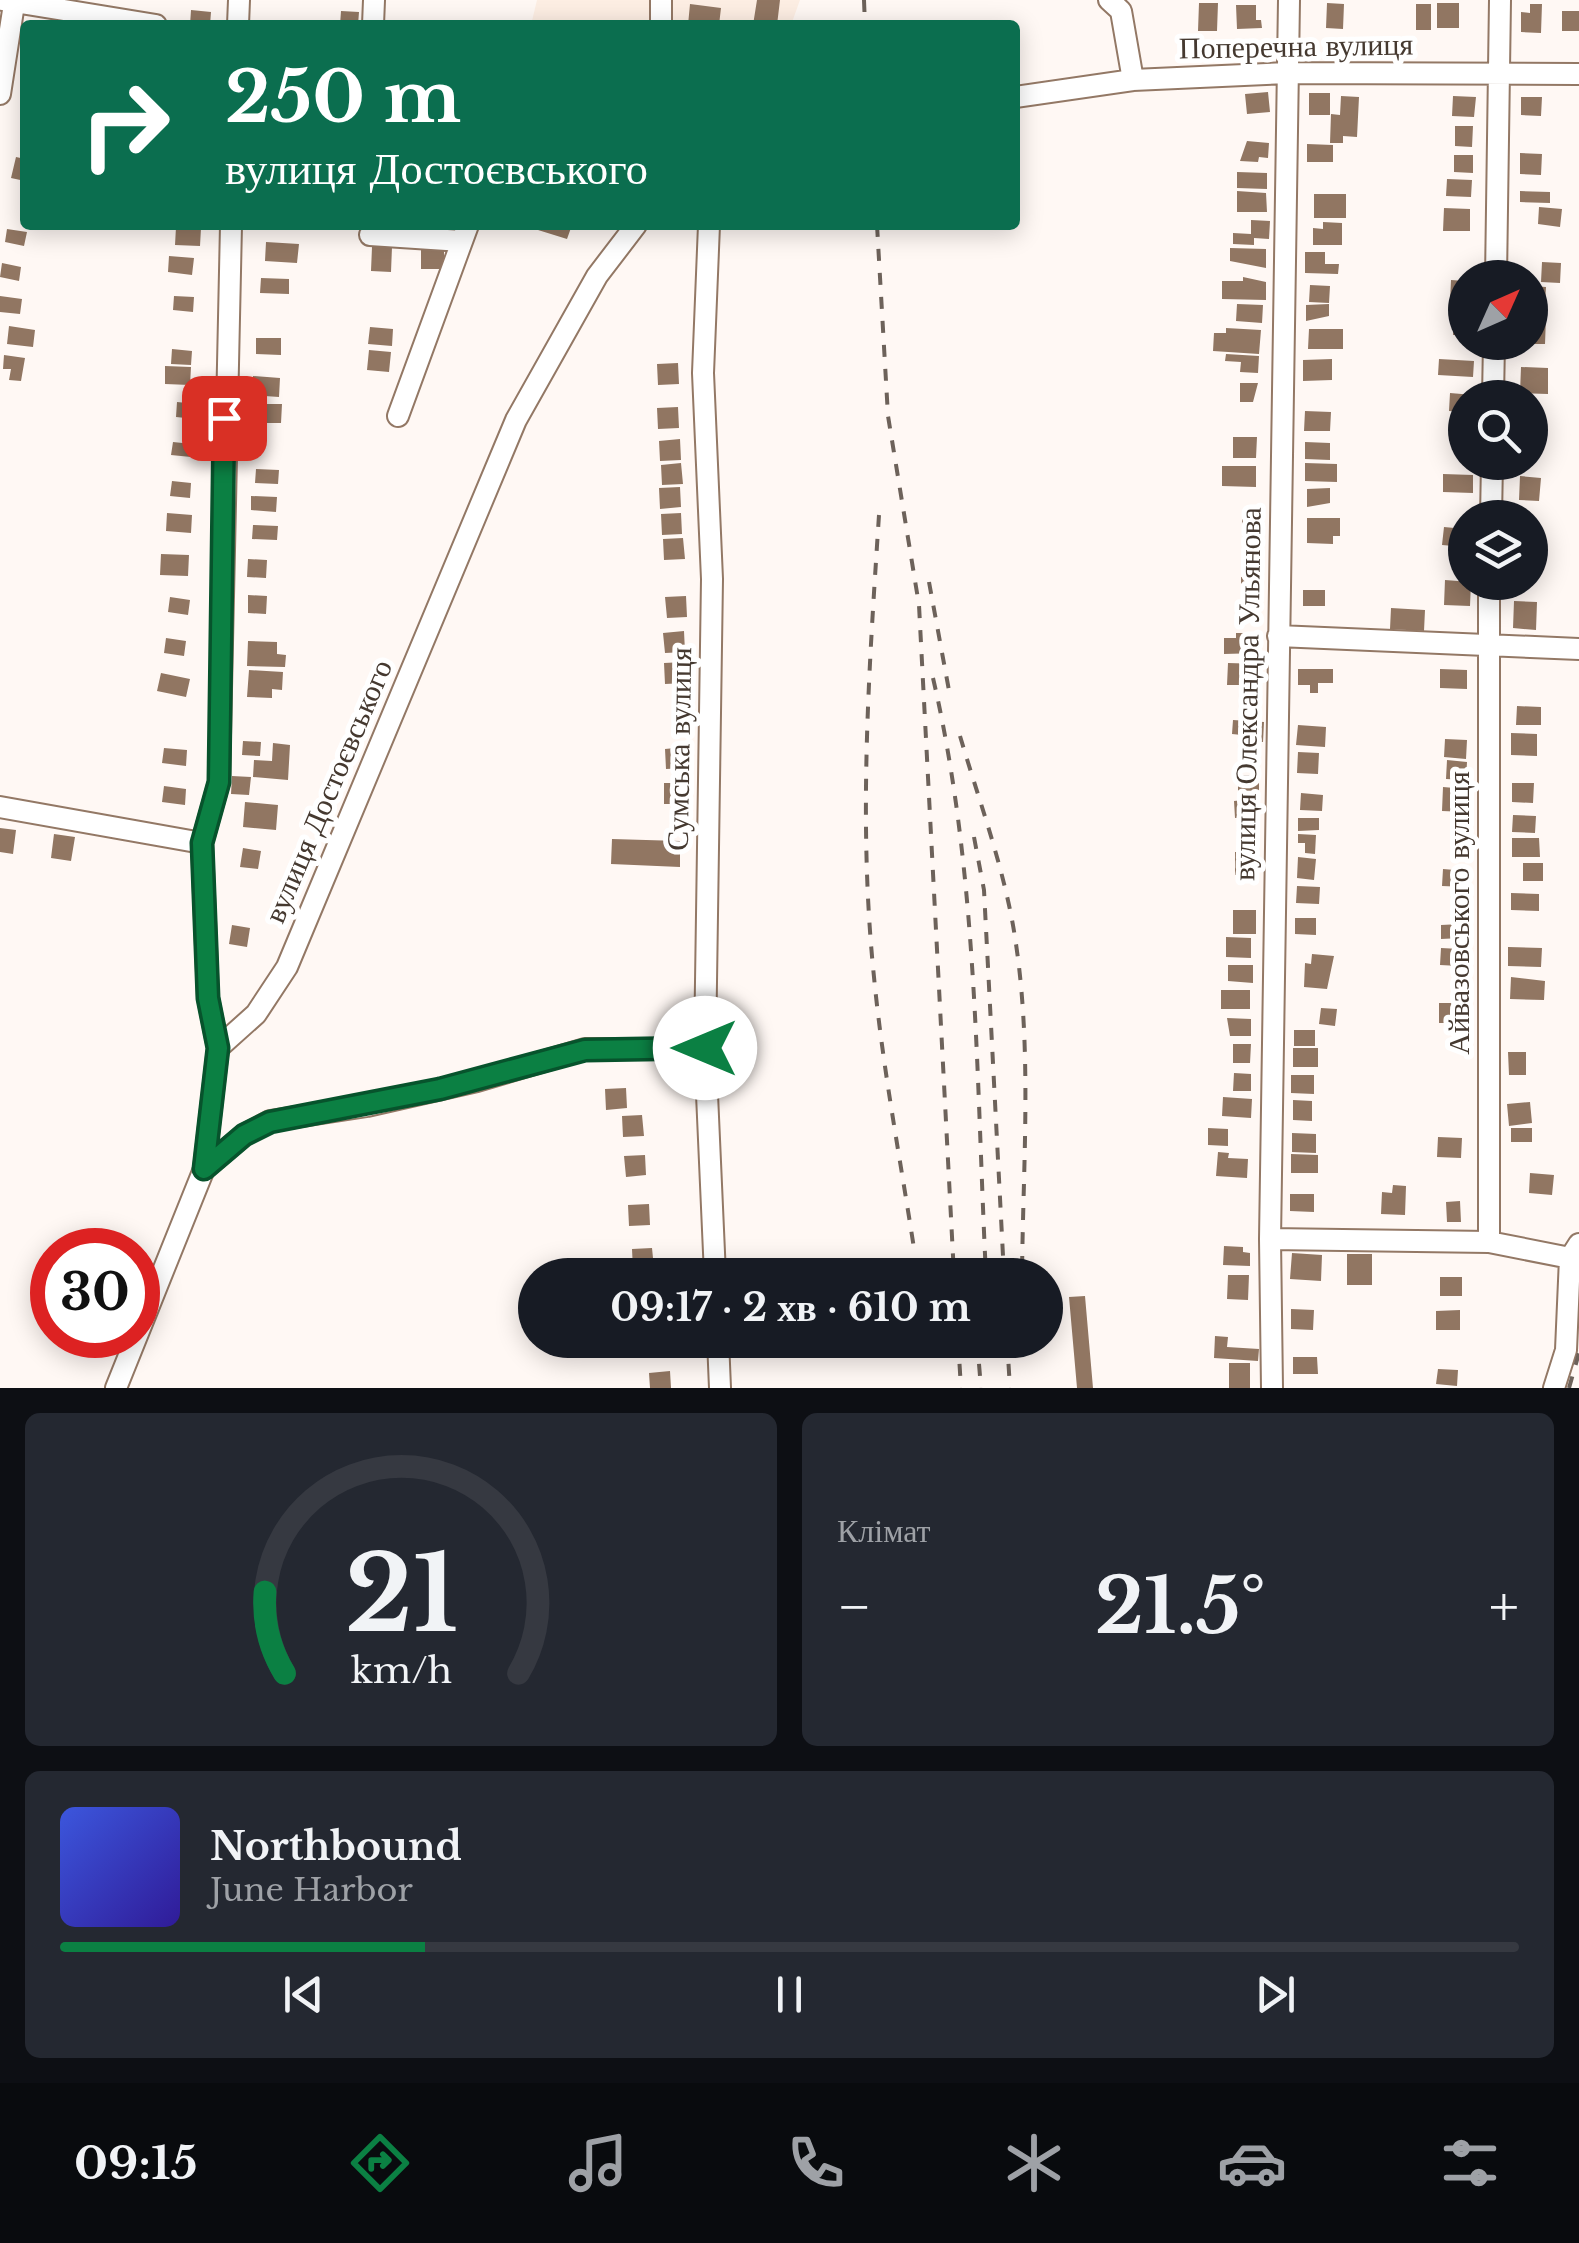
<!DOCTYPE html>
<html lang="uk">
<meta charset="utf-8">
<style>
:root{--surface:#171b24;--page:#242831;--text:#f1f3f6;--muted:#9ea1a6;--line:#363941;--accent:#0b8043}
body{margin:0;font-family:"Libre Baskerville",serif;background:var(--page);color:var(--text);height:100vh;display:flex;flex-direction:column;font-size:38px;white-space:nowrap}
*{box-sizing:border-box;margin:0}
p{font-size:32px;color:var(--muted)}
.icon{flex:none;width:55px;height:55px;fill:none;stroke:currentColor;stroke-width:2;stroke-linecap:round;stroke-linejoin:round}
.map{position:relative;height:1388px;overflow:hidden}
.panel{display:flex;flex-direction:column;gap:25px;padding:25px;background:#0d0f14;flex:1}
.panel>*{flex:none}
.guide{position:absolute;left:20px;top:20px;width:1000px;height:210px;border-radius:10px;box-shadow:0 5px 25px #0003;background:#0b6e4f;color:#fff;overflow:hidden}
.needle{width:65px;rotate:45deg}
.tools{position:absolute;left:1448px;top:260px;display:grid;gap:20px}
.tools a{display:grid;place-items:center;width:100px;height:100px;border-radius:50%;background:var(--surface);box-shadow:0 5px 25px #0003;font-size:50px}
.speed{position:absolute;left:30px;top:1228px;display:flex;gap:20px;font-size:50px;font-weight:700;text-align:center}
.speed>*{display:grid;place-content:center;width:130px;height:130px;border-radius:50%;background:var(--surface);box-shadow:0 5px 25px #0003;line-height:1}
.speed .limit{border:15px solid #d22;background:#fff;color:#111}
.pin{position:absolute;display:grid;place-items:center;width:85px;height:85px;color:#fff;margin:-42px;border-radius:20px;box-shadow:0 5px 15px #0006}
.me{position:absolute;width:110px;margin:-55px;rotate:270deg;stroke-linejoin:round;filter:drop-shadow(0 0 8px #0008)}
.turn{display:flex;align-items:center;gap:35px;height:210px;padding:0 40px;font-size:45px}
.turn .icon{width:130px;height:130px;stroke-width:2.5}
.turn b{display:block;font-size:70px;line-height:85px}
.big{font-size:75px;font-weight:800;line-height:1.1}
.panel .tile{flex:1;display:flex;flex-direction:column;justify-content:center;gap:15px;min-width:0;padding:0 35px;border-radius:15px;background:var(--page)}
.panel .dial{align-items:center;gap:0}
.dial svg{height:260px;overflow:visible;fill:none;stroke:var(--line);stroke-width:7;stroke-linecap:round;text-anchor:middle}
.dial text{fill:var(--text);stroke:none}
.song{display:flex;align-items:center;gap:30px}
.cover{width:120px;height:120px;border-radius:15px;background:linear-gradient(135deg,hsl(230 70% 55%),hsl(250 70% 35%))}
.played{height:10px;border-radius:5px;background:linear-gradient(90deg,var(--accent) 25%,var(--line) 25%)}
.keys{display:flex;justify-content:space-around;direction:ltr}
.heat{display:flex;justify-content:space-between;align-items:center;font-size:55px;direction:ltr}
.panel .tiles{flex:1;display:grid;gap:25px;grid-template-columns:1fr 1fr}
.tile:last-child{grid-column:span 2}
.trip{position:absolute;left:518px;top:1258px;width:545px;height:100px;border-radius:50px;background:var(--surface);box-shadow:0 5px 25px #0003;font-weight:800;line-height:100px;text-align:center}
.tabs{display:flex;height:160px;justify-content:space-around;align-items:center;background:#090b0e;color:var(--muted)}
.tabs .icon{width:70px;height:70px}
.tabs .on{color:var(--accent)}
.tabs b{font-size:45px;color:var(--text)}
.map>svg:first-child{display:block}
.built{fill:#fdeee3}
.building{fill:#917662}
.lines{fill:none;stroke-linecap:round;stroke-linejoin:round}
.minor-casing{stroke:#937865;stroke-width:24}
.minor{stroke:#fff;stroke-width:20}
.rail{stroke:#6d625a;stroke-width:4;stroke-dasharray:12 12;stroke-linecap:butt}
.route-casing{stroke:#07532c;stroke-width:25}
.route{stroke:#0b8043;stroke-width:18}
.labels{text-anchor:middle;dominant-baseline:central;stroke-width:10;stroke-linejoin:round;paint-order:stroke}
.street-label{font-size:30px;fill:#453930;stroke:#fff}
</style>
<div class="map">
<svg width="1579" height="1388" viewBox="0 0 1579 1388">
<rect width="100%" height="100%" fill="#fff8f4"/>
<path class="built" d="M537 0H800L791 25H531Z"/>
<path class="building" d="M757 0H780L777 25H753Z
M1199 3H1218L1217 31H1198Z
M1327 3 1344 4 1343 29 1326 28Z
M1437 3H1459V28H1437Z
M690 4 721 8 719 25H688Z
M1416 4H1431V30H1416Z
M1530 4H1542L1541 33 1521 32V12L1530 13Z
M1236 5H1256V20H1261L1262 28 1237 29Z
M191 10 211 12 210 25H190Z
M341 11 359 12 358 25H340Z
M1562 11H1579V31H1562Z
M1268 92 1270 112 1247 114 1245 94Z
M1309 93H1330V115H1309Z
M1341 96 1359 97 1357 137 1343 136V143H1330L1331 114 1340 115Z
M1453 96 1476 97 1474 117 1452 116Z
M1521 97H1542L1541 116 1521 115Z
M1455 126H1473L1472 147 1455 146Z
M1247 141 1269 143 1268 158 1259 157 1258 162 1240 161Z
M1307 144 1333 145V162H1307Z
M1520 153 1542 154 1541 175 1520 174Z
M1454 155H1473V173L1454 172Z
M16 157 25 159V181L11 178Z
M1237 172 1267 173V189L1237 188Z
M1447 179 1472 180 1471 197 1446 196Z
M1237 191 1266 193 1267 212H1237Z
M1520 191 1550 192V203L1520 202Z
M1314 194H1346V218H1314Z
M1539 207 1562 209 1560 227 1538 224Z
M1444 208 1470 209V231H1443Z
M1251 220 1270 221 1269 239 1254 238V245L1233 244V233L1251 234Z
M1323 222 1342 223V245H1313V228L1323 229Z
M539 225H572L567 239 538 230Z
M176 227 201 228 200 246 175 245Z
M7 229 27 232 24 246 5 242Z
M266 242 299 244 297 263 265 261Z
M372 247H392L391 272 371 271Z
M1230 248 1266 249V268L1230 261Z
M421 249H444V269H421Z
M1305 252H1325V264H1339L1338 274 1305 273Z
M169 256 194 258 192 275 168 272Z
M1542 262 1561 263 1560 283 1541 282Z
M2 263 21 267 19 281 0 277Z
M1243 277 1266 282V300L1222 299V281H1243Z
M261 278 289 279V294L260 293Z
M1451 280 1465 281V303L1450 302Z
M1310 285 1330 286 1329 303 1309 302Z
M1530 286 1546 287 1545 305 1530 304Z
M0 296 22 299 20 314 0 312Z
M174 296 194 297 193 312 173 310Z
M1237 304 1263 305 1262 323 1236 321Z
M1329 304V316L1306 321V305Z
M1454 310H1465V335H1453Z
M1530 316 1546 317 1545 344H1530Z
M9 326 35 330 33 347 7 344Z
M370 327 393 329 392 346 368 344Z
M1226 328 1261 330 1259 354 1213 351 1214 333H1226Z
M1309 329H1343V349H1308Z
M256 338H281V355L256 354Z
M172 349 192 351 191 365 171 364Z
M369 350 391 352 389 372 367 370Z
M1226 354 1259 356 1258 373 1240 372 1241 362 1225 361Z
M4 355 25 358 21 381 9 380 11 369H3Z
M1332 359V380L1303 381V360Z
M1439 359 1474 361 1473 377 1438 375Z
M678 363 679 384 658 385 657 364Z
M165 366 191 367 190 385 165 384Z
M1521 367 1548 368V394L1520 393Z
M253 376 280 378 279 397 251 395Z
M1240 383H1258L1253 402H1240Z
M1450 393 1473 395 1465 398V412L1449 411Z
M177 402 197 404 196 419 176 417Z
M254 404H282L281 423H254Z
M678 407 679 428 658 429 657 408Z
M1305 411 1331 412 1330 431H1304Z
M1450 419 1465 420V442L1449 441Z
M1530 427 1542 428V451L1530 450Z
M1233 437H1257L1256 458H1233Z
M680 439 681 460 660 461 659 441Z
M173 442 192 444 191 457 171 455Z
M1305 442 1330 443V460L1305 459Z
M681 463 683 484 662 485 661 465Z
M1305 463 1337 464V482L1305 481Z
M1222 466H1256V487L1222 486Z
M256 469 279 470 278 484 255 483Z
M1443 474 1473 475V493L1443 492Z
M1520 476 1541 478 1539 501 1519 500Z
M172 481 191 483 190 498 170 496Z
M680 487 681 507 660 509 659 488Z
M1330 488V503L1307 507V489Z
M251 496 277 497 276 512 251 510Z
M167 513 192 515 191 533 166 531Z
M681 513 682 534 662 535 661 514Z
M1307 518H1340V536H1333V544L1307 543Z
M1242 519H1260V550H1242Z
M253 525 278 526 277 540 252 539Z
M1444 527 1465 529V547L1442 545Z
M683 538 685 559 664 560 663 539Z
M161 554 189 555 188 576 160 575Z
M248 559 267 560 266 578 247 577Z
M1241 577H1259L1263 601H1241Z
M1445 580 1471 582 1470 606 1444 605Z
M1303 590H1325V606H1303Z
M248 595 267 596 266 614 248 613Z
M686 596 687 617 667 618 665 597Z
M170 597 190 600 188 615 168 612Z
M1514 601 1537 602 1536 630 1513 628Z
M1391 608 1425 610 1424 631 1390 629Z
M684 631 685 652 665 653 663 633Z
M1236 633H1258L1259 653 1224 654V638H1236Z
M166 638 186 641 184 656 164 653Z
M248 641 277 642V654L286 655 285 667 247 666Z
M684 662 685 683 665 684 664 663Z
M1228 663 1261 664 1260 685H1227Z
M1298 669H1333V683H1318V693H1310V685H1298Z
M1440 669 1467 670V689L1440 688Z
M249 670 283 672 282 690 272 689V698L247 697Z
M161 673 190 679 186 697 157 691Z
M1517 706 1541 707V725H1516Z
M1233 720 1264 722 1263 742 1241 741 1242 735 1232 734Z
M1298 725 1326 727 1325 747 1296 745Z
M1511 733 1537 734V756L1511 755Z
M1445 739 1467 740 1466 759 1444 757Z
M243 741 261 742 260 756 242 755Z
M273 743 290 745 288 780 253 777 254 760 272 761Z
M685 747 687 768 666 769 665 749Z
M164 748 187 750 186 766 162 763Z
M1298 752 1319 753 1318 774 1297 773Z
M1447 760 1467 762 1466 780 1446 779Z
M1238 775H1259V794H1238Z
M232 776 251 777 249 795 231 794Z
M664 783H685L684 804H664Z
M1512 783H1534L1533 803 1512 802Z
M164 786 186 789 185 805 162 802Z
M1443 787 1466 789V812L1442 811Z
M1301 793 1323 795 1322 811 1300 810Z
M1243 800 1244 806 1254 805 1255 816 1235 818 1234 801Z
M245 802 278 805 276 830 243 827Z
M1513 815 1536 816 1535 833 1512 832Z
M1298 818H1319V830L1298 831Z
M0 828 16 830 13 854 0 852Z
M1237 829H1259V844H1237Z
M54 834 75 837 71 861 51 858Z
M1298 834 1316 835 1315 854 1305 853V843H1298Z
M1512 838H1539L1540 857H1512Z
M612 839 680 841V867L611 864Z
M243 848 261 851 258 869 240 867Z
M1235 852H1250V856H1256V875H1235Z
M1298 857 1316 859 1314 880 1297 878Z
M1523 863H1543V881H1523Z
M1443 869 1467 871 1466 887 1442 886Z
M1297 886 1320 887 1319 904 1296 903Z
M1511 893 1539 894V911L1511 910Z
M1233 910H1256V934H1233Z
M1295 918H1316V935L1295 934Z
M1461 924V938L1441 939V925Z
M232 925 250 928 247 947 229 944Z
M1226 937 1251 938V958L1226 957Z
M1508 947 1542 948 1541 967 1508 966Z
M1441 948 1460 949 1459 966 1440 965Z
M1312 954 1334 956 1327 989 1304 987 1305 963 1311 964Z
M1228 965H1253V983L1228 981Z
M1511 977 1545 981 1544 1000 1510 999Z
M1221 990H1250V1009H1221Z
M1439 1003H1461V1023H1439Z
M1321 1008 1337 1009 1335 1026 1319 1024Z
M1227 1018 1251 1019V1036H1230Z
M1294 1030H1315V1046H1294Z
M1233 1044H1251L1250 1063H1233Z
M1293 1048H1318V1067H1293Z
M1508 1052H1526V1075H1509Z
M1234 1073 1251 1074V1091H1233Z
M1291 1075H1314V1094L1291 1093Z
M626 1088 627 1108 606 1110 605 1089Z
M1223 1097 1252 1099 1251 1118 1222 1116Z
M1293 1100 1312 1101V1121L1293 1120Z
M1530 1102 1532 1123 1509 1126 1507 1104Z
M642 1115 644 1136 623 1137 622 1116Z
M1208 1128 1228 1129V1146L1208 1145Z
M1511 1128H1532V1142H1511Z
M1292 1133 1316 1134V1153L1292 1152Z
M1438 1137 1462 1138 1461 1158 1437 1157Z
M1218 1152 1229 1153 1228 1158 1248 1159 1247 1178 1216 1176Z
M1291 1154 1318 1155V1173H1291Z
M645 1155 646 1175 626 1177 624 1156Z
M1530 1173 1554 1175 1552 1195 1529 1193Z
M1393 1185 1406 1186 1405 1215 1381 1214 1382 1192 1392 1193Z
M1290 1194H1314V1212L1290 1211Z
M1460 1201 1461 1222H1447L1446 1202Z
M649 1204 650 1225 629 1226 628 1205Z
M1224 1246 1243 1247V1252L1250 1253V1266L1223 1265Z
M652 1248 654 1268 633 1270 632 1249Z
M1292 1253 1322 1255 1321 1281 1290 1279Z
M1347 1254H1372V1285H1347Z
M1228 1275H1249L1248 1300 1227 1299Z
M1440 1277H1462V1296H1440Z
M1085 1296 1093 1388H1077L1069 1297Z
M1291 1309 1314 1310 1313 1330 1291 1329Z
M1460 1310V1330H1436V1311Z
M1215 1336 1228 1337 1227 1347 1259 1349 1258 1361 1214 1358Z
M646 1340H667L668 1353 647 1354Z
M1293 1357H1317L1318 1374H1293Z
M1229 1363H1250V1388H1229Z
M1438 1369 1458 1370 1457 1386 1436 1384Z
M670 1371 671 1388H650L649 1373Z"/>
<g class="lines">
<g class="minor-casing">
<path id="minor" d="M2 0 156 25
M1109 0 1121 11 1133 80
M238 25 239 0
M373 25 374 0
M661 25V0
M0 94 14 4
M1015 97 1133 80 1288 73 1579 74
M709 225 703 373 712 579 705 1049 715 1275
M370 235 462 241
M1496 278 1500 0
M1493 398 1494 342
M398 416 468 225
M1491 518 1492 462
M1278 636 1579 649
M0 807 202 843
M218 1048 208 998 202 843 219 782 231 225
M204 1169 244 1135 270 1121 367 1106 477 1081 585 1049H705
M1270 1239 1489 1242 1570 1258
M1489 1242V582
M718 1340 720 1388
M116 1388 204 1169 218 1048 256 1014 287 967 516 420 597 276 636 225
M1272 1388 1270 1239 1289 0
M1554 1388 1566 1350 1570 1258 1579 1244"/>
</g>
<use href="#minor" class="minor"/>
<path class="rail" d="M864 0 865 25
M877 225 888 416 919 605 954 1275
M879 515C869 669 858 823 874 977 883 1070 901 1163 915 1255
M929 582 950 696
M933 678C978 872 976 1076 986 1275
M960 736C980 804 1006 873 1016 944 1032 1052 1023 1166 1022 1275
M974 837 984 890 1004 1275
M958 1340 961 1388
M977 1340 981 1388
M1007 1340 1010 1388
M1569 1388 1579 1353"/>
</g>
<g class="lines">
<g class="route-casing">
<path id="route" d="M224 418 219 782 202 843 208 998 218 1048 204 1169 244 1135 270 1122 440 1089 585 1050 705 1048"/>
</g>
<use href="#route" class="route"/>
</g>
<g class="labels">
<g class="street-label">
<text transform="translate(1296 46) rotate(-1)">Поперечна вулиця</text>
<text transform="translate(1247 694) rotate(-89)">вулиця Олександра Ульянова</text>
<text transform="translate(679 749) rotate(-89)">Сумська вулиця</text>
<text transform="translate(328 791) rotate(-67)">вулиця Достоєвського</text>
<text transform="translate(1458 913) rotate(-90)">Айвазовського вулиця</text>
</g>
</g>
</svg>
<div class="tools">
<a><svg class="needle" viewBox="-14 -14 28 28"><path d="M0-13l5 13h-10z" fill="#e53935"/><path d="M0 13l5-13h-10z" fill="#9ea1a6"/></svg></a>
<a><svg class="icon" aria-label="search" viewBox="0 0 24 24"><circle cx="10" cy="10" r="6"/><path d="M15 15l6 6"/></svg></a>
<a><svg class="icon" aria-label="layers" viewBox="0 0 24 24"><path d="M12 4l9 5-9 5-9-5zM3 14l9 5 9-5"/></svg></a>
</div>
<div class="speed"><div class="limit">30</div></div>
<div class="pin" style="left:224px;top:418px;background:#d93025"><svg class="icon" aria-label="arrive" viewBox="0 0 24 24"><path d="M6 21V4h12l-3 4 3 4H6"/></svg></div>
<svg class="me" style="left:705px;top:1048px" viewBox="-20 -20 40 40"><circle r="19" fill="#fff"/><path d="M0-13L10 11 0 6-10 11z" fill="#0b8043"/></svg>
<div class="trip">09:17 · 2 хв · 610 m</div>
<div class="guide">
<div class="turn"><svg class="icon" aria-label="right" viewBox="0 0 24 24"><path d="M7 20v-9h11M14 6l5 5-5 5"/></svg><div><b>250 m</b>вулиця Достоєвського</div></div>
</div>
</div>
<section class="panel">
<div class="tiles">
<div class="tile dial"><svg viewBox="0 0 100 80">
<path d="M14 69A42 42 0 1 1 86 69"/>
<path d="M14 69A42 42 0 0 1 8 44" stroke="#0b8043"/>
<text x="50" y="56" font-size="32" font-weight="700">21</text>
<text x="50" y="72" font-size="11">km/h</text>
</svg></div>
<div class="tile"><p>Клімат</p>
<div class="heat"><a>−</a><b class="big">21.5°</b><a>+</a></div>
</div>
<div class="tile">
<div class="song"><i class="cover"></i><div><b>Northbound</b><p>June Harbor</p></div></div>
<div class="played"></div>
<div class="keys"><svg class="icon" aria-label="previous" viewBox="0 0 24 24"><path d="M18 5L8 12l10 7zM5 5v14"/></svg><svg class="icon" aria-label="pause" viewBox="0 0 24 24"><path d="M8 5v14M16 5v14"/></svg><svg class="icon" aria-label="next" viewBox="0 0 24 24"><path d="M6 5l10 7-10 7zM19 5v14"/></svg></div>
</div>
</div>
</section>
<nav class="tabs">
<b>09:15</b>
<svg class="icon on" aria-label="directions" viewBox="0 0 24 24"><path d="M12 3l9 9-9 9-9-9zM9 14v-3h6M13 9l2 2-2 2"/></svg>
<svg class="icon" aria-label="music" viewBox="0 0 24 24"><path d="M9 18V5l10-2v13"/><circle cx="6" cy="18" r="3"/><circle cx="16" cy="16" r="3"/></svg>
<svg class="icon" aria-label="phone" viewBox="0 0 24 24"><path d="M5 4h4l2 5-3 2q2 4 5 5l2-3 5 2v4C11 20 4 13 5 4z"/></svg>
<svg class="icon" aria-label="climate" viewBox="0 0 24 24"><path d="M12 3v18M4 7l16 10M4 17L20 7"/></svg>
<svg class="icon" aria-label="car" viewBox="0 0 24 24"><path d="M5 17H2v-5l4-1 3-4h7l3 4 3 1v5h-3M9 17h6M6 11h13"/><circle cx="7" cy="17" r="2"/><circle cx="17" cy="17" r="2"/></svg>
<svg class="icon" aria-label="filters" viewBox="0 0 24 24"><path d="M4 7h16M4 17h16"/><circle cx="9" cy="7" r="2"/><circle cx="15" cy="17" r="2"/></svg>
</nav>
